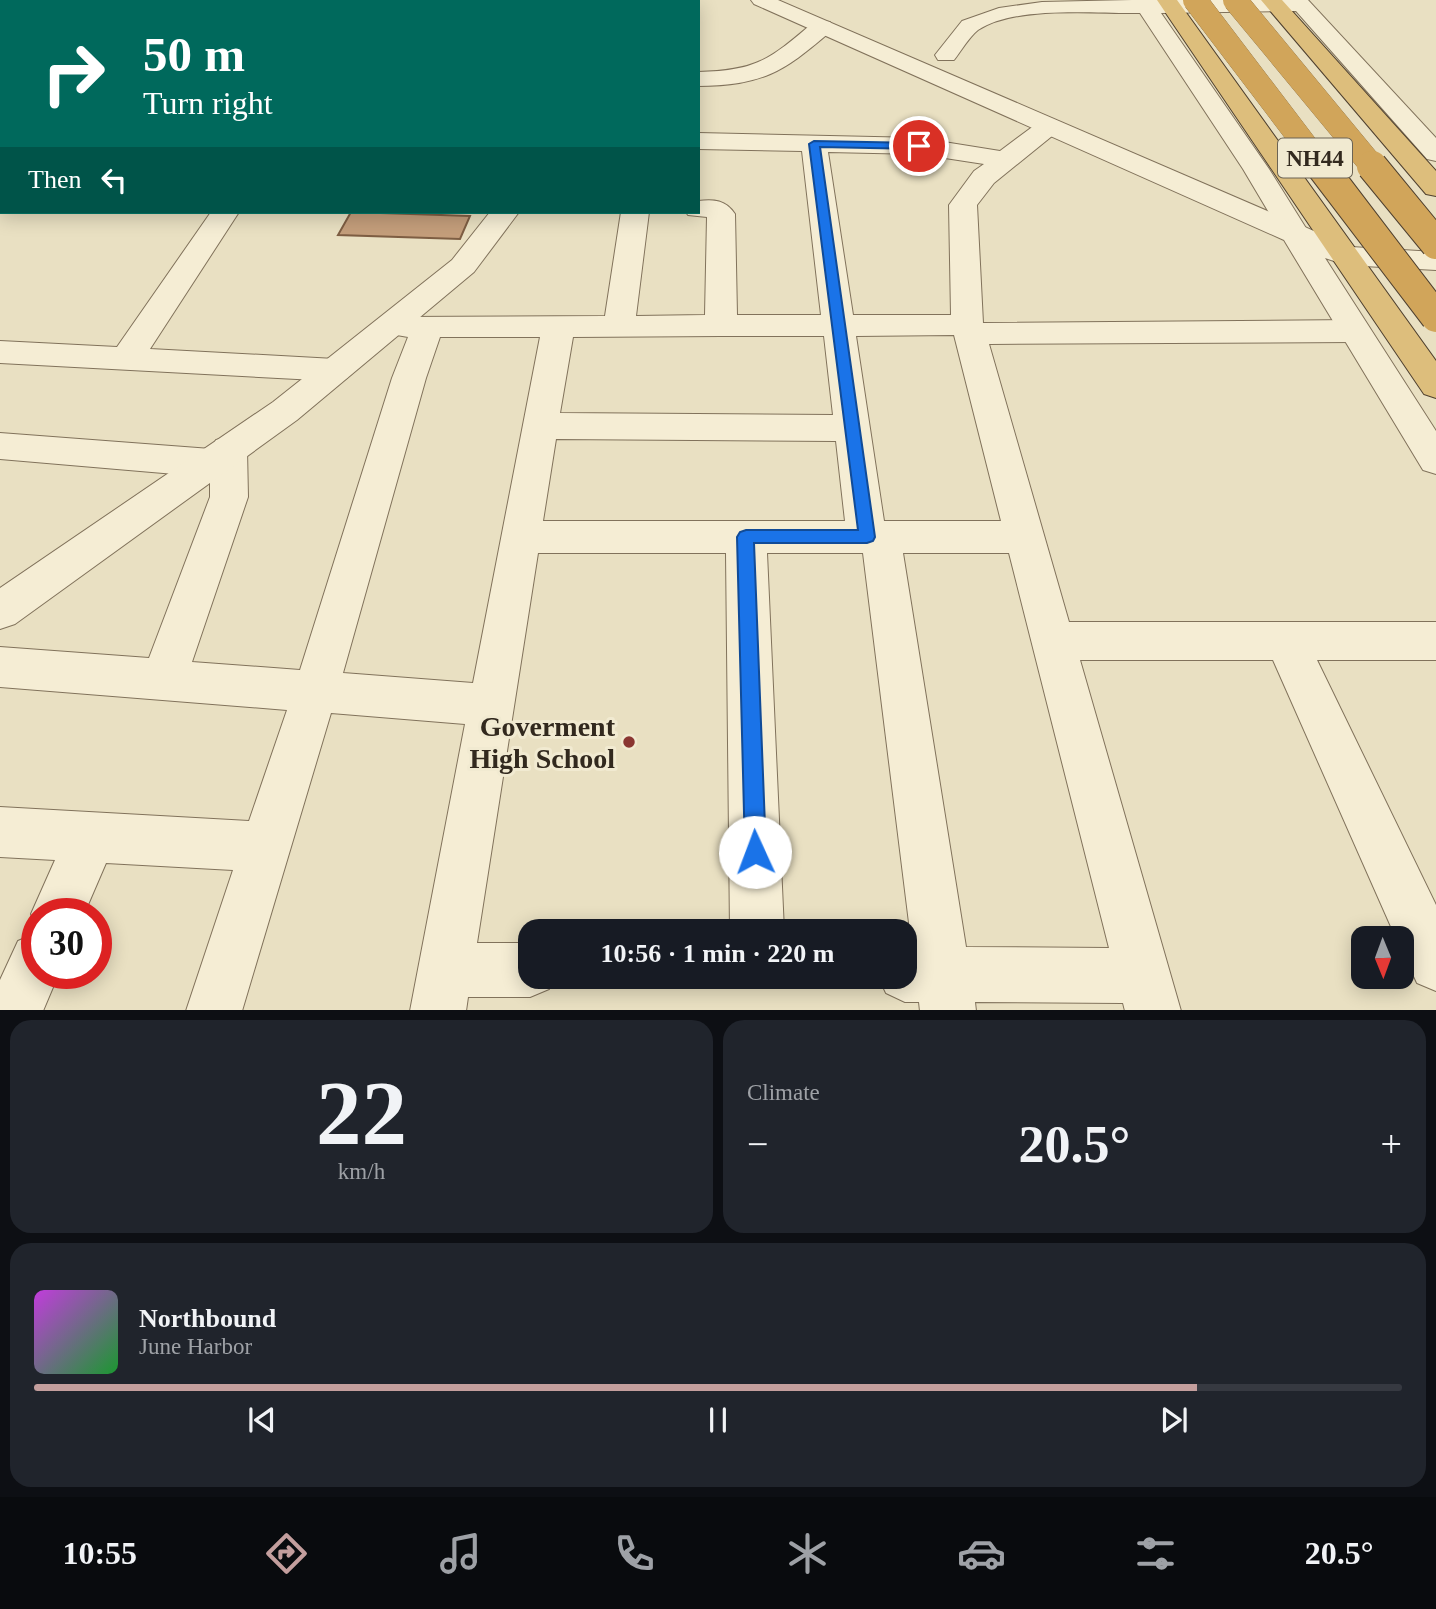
<!DOCTYPE html>
<meta charset="utf-8">
<style>
:root{--surface:#171b24;--page:#20242c;--text:#f1f3f6;--muted:#9ea1a6;--line:#363941;--accent:#c39e9d}
body{margin:0;font-family:"Times New Roman",serif;background:var(--page);color:var(--text);height:100vh;display:flex;flex-direction:column;font-size:26px;white-space:nowrap}
*{box-sizing:border-box;margin:0}
p{font-size:23px;color:var(--muted)}
.icon{flex:none;width:38px;height:38px;fill:none;stroke:currentColor;stroke-width:2;stroke-linecap:round;stroke-linejoin:round}
.map{position:relative;height:1010px;overflow:hidden}
.side{display:flex;flex-direction:column;gap:10px;padding:10px;background:#0d0f14;flex:1}
.side>*{flex:none}
.hud{position:absolute;left:0px;top:0px;width:700px;height:214px;box-shadow:0 4px 18px #0003;background:#00695c;color:#fff;overflow:hidden}
.needle{width:46px;rotate:179deg}
.buttons{position:absolute;left:1351px;top:926px;display:grid;gap:14px}
.buttons a{display:grid;place-items:center;width:63px;height:63px;border-radius:14px;background:var(--surface);box-shadow:0 4px 18px #0003;font-size:35px}
.speed{position:absolute;left:21px;top:898px;display:flex;gap:14px;font-size:35px;font-weight:700;text-align:center}
.speed>*{display:grid;place-content:center;width:91px;height:91px;border-radius:50%;background:var(--surface);box-shadow:0 4px 18px #0003;line-height:1}
.speed .limit{border:10px solid #d22;background:#fff;color:#111}
.pin{position:absolute;display:grid;place-items:center;width:60px;height:60px;color:#fff;margin:-30px;border:4px solid #fff;border-radius:50%;box-shadow:0 2px 7px #0007}
.me{position:absolute;width:77px;margin:-38px;rotate:358deg;stroke-linejoin:round;filter:drop-shadow(0 0 5px #0008)}
.turn{display:flex;align-items:center;gap:24px;height:147px;padding:0 28px;font-size:32px}
.turn .icon{width:91px;height:91px;stroke-width:2.5}
.turn b{display:block;font-size:49px;line-height:60px}
.then{display:flex;align-items:center;height:66px;padding:0 28px;background:#0003;gap:14px;font-size:26px}
.big{font-size:52px;font-weight:700;line-height:1.1}
.side .tile{flex:1;display:flex;flex-direction:column;justify-content:center;gap:10px;min-width:0;padding:0 24px;border-radius:21px;background:var(--page)}
.side .dial{align-items:center;gap:0}
.dial b{font-size:91px;line-height:1}
.song{display:flex;align-items:center;gap:21px}
.cover{width:84px;height:84px;border-radius:10px;background:linear-gradient(135deg,hsl(290 70% 55%),hsl(130 70% 35%))}
.played{height:7px;border-radius:4px;background:linear-gradient(90deg,var(--accent) 85%,var(--line) 85%)}
.keys{display:flex;justify-content:space-around;direction:ltr}
.heat{display:flex;justify-content:space-between;align-items:center;font-size:38px;direction:ltr}
.side .tiles{flex:1;display:grid;gap:10px;grid-template-columns:1fr 1fr}
.tile:last-child{grid-column:span 2}
.trip{position:absolute;left:518px;top:919px;width:399px;height:70px;border-radius:21px;background:var(--surface);box-shadow:0 4px 18px #0003;font-weight:700;line-height:70px;text-align:center}
.tab-bar{display:flex;height:112px;justify-content:space-around;align-items:center;background:#090b0e;color:var(--muted)}
.tab-bar .icon{width:49px;height:49px}
.tab-bar .selected{color:var(--accent)}
.tab-bar b{font-size:32px;color:var(--text)}
.map>svg:first-child{display:block}
.building{fill:#c49e7b;stroke:#7e5e43;stroke-width:2}
.lines{fill:none;stroke-linecap:round;stroke-linejoin:round}
.minor-casing{stroke:#81725b;stroke-width:2}
.tertiary-casing{stroke:#81725b;stroke-width:2}
.trunk-casing{stroke:#4f402f;stroke-width:2}
.minor{fill:#f5edd4;fill-rule:evenodd}
.tertiary{fill:#f5edd4;fill-rule:evenodd}
.trunk{fill:#ddbe7c;fill-rule:evenodd}
.motorway-bridge-far1-casing{stroke:#4f402f;stroke-width:24;stroke-linecap:butt}
.motorway-bridge-casing{stroke:#4f402f;stroke-width:32;stroke-linecap:butt}
.motorway-bridge-far1{stroke:#d1a55a;stroke-width:24}
.motorway-bridge{stroke:#d1a55a;stroke-width:30}
.route{fill:#1a73e8;stroke:#114b97;stroke-width:2}
.poi-dot{fill:#8a3631;stroke:#f1ead1;stroke-width:2.5}
.labels{text-anchor:middle;dominant-baseline:central;stroke-width:6;stroke-linejoin:round;paint-order:stroke}
.shield{fill:#f1ead1;stroke:#6b6354;stroke-width:2}
.shield-label{font-size:23px;font-weight:bold;fill:#32291e}
.near-poi-label{font-size:28px;font-weight:bold;fill:#32291e;stroke:#f1ead1;text-anchor:end}
</style>
<div class="map">
<svg width="1436" height="1011" viewBox="0 0 1436 1011">
<rect width="100%" height="100%" fill="#e9e0c2"/>
<path class="building" d="M351 212 470 216 460 239 338 235Z"/>
<g class="lines">
<g class="minor-casing">
<path id="minor" d="M89 0H110L88 2Z
M153 0H174L152 2Z
M272 0H292L271 2Z
M397 0H417V2H397Z
M1132 0H1308L1436 138V161L1427 159 1296 11 1161 13 1269 169 1309 233 1305 239 1295 242 1285 239 1281 233 1243 169 1140 13C1096 14 1016 5 978 30 969 37 961 51 954 60H938L935 55 962 21 999 8 1042 2Z
M822 21 830 22 833 27 830 32C782 73 763 85 698 86V72C757 71 770 59 814 22Z
M2 32V46L0 47V33Z
M0 66H2V80H0Z
M1048 119 1057 122 1061 127 1057 132 994 183 977 205 983 323 1354 320 1365 324 1370 331 1365 338 1354 342 989 344 1069 622H1436V660H1317L1436 905V991L1417 983 1402 950V938H1396L1273 660H1080L1181 1011H1125L1123 1003 975 1002 976 1011H920L919 1002H905L886 993 878 976H905V947H912L863 553H767L784 931H730L726 553H538L477 943H530V976H555L549 989 530 997H468L466 1011H410L465 724 331 713 242 1011H186L233 870 106 863 84 914H37V929L31 914 55 860 0 857V807L249 821 287 710 0 687V647L149 658 210 497V477L0 459V433L211 449 216 440 229 437 242 440 247 450 248 497 192 662 300 670 392 378 408 337 391 334 386 327 391 320 402 317 605 316 621 212H649L636 316 705 315 707 217 688 215 686 212H698V201C714 199 726 200 735 214L737 315H821L802 151 698 149V133L919 138 1000 151 1039 122ZM828 152 919 154 984 164 974 171 949 205 951 315H853ZM954 335 1001 521H884L856 336ZM721 336H824L833 415 560 413 573 337ZM440 337H540L473 683 343 673 426 378ZM556 439 836 441 845 521H543ZM903 553H1009L1109 948 966 947Z
M2 129V145L0 146V130Z
M0 172H2V188H0Z
M211 212H239L150 349 335 359 347 362 352 370 347 378 335 381 0 363V341L117 347Z
M37 933V973H59L43 1011H0V980L18 941Z"/>
</g>
<g class="tertiary-casing">
<path id="tertiary" d="M588 0H608V2H588Z
M751 0H778L1351 247 1436 252V270L1346 265 1325 258 1436 431V474L1423 470 1284 240 754 4Z
M490 212H519L474 272 297 420 15 624 0 629V588L273 402 452 260Z"/>
</g>
<g class="trunk-casing">
<path id="trunk" d="M1157 0H1177L1436 361V398L1424 394Z
M1261 0H1282L1436 171V196L1426 194Z"/>
</g>
<use href="#minor" class="minor"/>
<use href="#tertiary" class="tertiary"/>
<use href="#trunk" class="trunk"/>
<g class="motorway-bridge-far1-casing">
<path id="motorway-bridge-far1" d="M1195 0 1322 167
M1235 0 1373 167"/>
</g>
<g class="motorway-bridge-casing">
<path id="motorway-bridge" d="M1321 166 1436 317
M1372 166 1436 244"/>
</g>
<use href="#motorway-bridge-far1" class="motorway-bridge-far1"/>
<use href="#motorway-bridge" class="motorway-bridge"/>
</g>
<path class="route" d="M814 141 919 143 924 146 919 149 820 147 875 537 873 541 867 543H754L766 852 763 859 755 863 748 859 745 852 737 537 740 532 746 530H858L809 144Z"/>
<circle class="poi-dot" cx="629" cy="742" r="7"/>
<g class="labels">
<rect class="shield" x="1278" y="138.5" width="74" height="39" rx="5"/>
<g class="shield-label">
<text x="1315" y="158">NH44</text>
</g>
<g class="near-poi-label">
<text x="615" y="726">Goverment<tspan x="615" dy="32">High School</tspan></text>
</g>
</g>
</svg>
<div class="buttons">
<a><svg class="needle" viewBox="-14 -14 28 28"><path d="M0-13l5 13h-10z" fill="#e53935"/><path d="M0 13l5-13h-10z" fill="#9ea1a6"/></svg></a>
</div>
<div class="speed"><div class="limit">30</div></div>
<div class="pin" style="left:919px;top:146px;background:#d93025"><svg class="icon" aria-label="arrive" viewBox="0 0 24 24"><path d="M6 21V4h12l-3 4 3 4H6"/></svg></div>
<svg class="me" style="left:755px;top:852px" viewBox="-20 -20 40 40"><circle r="19" fill="#fff"/><path d="M0-13L10 11 0 6-10 11z" fill="#1a73e8"/></svg>
<div class="trip">10:56 · 1 min · 220 m</div>
<div class="hud">
<div class="turn"><svg class="icon" aria-label="right" viewBox="0 0 24 24"><path d="M7 20v-9h11M14 6l5 5-5 5"/></svg><div><b>50 m</b>Turn right</div></div>
<div class="then">Then<svg class="icon" aria-label="left" viewBox="0 0 24 24"><path d="M17 20v-9H6M10 6l-5 5 5 5"/></svg></div>
</div>
</div>
<section class="side">
<div class="tiles">
<div class="tile dial"><b>22</b><p>km/h</p></div>
<div class="tile"><p>Climate</p>
<div class="heat"><a>−</a><b class="big">20.5°</b><a>+</a></div>
</div>
<div class="tile">
<div class="song"><i class="cover"></i><div><b>Northbound</b><p>June Harbor</p></div></div>
<div class="played"></div>
<div class="keys"><svg class="icon" aria-label="previous" viewBox="0 0 24 24"><path d="M18 5L8 12l10 7zM5 5v14"/></svg><svg class="icon" aria-label="pause" viewBox="0 0 24 24"><path d="M8 5v14M16 5v14"/></svg><svg class="icon" aria-label="next" viewBox="0 0 24 24"><path d="M6 5l10 7-10 7zM19 5v14"/></svg></div>
</div>
</div>
</section>
<nav class="tab-bar">
<b>10:55</b>
<svg class="icon selected" aria-label="directions" viewBox="0 0 24 24"><path d="M12 3l9 9-9 9-9-9zM9 14v-3h6M13 9l2 2-2 2"/></svg>
<svg class="icon" aria-label="music" viewBox="0 0 24 24"><path d="M9 18V5l10-2v13"/><circle cx="6" cy="18" r="3"/><circle cx="16" cy="16" r="3"/></svg>
<svg class="icon" aria-label="phone" viewBox="0 0 24 24"><path d="M5 4h4l2 5-3 2q2 4 5 5l2-3 5 2v4C11 20 4 13 5 4z"/></svg>
<svg class="icon" aria-label="climate" viewBox="0 0 24 24"><path d="M12 3v18M4 7l16 10M4 17L20 7"/></svg>
<svg class="icon" aria-label="car" viewBox="0 0 24 24"><path d="M5 17H2v-5l4-1 3-4h7l3 4 3 1v5h-3M9 17h6M6 11h13"/><circle cx="7" cy="17" r="2"/><circle cx="17" cy="17" r="2"/></svg>
<svg class="icon" aria-label="filters" viewBox="0 0 24 24"><path d="M4 7h16M4 17h16"/><circle cx="9" cy="7" r="2"/><circle cx="15" cy="17" r="2"/></svg>
<b>20.5°</b>
</nav>
